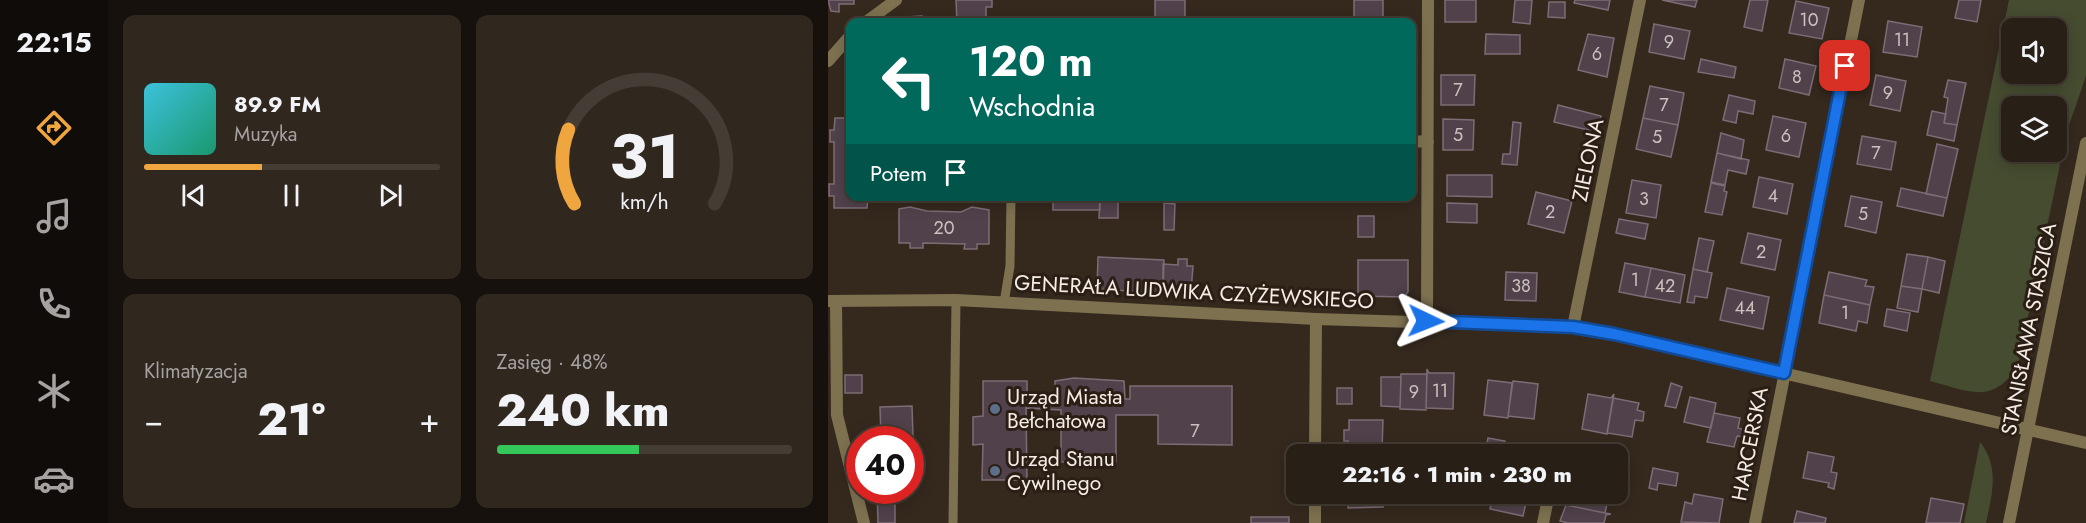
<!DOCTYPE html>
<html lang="pl">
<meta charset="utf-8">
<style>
:root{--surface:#281f16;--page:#30271f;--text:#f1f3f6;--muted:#a5a2a1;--line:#443d35;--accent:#f0a63e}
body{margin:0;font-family:Jost,sans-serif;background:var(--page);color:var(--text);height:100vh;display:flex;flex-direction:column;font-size:22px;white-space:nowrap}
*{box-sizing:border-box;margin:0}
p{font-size:20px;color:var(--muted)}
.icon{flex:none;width:33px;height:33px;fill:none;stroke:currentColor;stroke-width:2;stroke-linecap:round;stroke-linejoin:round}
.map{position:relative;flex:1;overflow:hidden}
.sheet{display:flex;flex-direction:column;gap:15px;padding:15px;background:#16110c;width:720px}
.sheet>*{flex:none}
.guide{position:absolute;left:18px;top:18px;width:570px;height:183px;border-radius:12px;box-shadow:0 3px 15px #0003,0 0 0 2px var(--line);background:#00695c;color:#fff;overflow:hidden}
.fabs{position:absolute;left:1173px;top:18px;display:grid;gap:12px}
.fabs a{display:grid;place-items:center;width:66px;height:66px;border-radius:12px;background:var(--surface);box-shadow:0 3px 15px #0003,0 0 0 2px var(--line);font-size:30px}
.speed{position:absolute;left:18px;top:426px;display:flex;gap:12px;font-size:30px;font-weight:700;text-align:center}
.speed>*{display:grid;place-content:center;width:78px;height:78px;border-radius:50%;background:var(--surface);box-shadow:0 3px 15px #0003,0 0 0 2px var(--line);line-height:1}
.speed .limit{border:9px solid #d22;background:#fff;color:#111}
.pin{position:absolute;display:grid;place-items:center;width:51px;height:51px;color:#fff;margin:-26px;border-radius:12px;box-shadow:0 3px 9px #0006}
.me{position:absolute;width:66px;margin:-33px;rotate:92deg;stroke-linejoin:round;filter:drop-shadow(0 0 4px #0008)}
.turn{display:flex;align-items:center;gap:21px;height:126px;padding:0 24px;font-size:27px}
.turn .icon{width:78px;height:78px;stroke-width:2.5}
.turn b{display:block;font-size:42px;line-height:51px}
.then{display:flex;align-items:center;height:57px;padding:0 24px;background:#0003;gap:12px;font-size:22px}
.big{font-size:45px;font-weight:800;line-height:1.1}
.sheet .widget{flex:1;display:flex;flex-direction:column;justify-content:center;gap:9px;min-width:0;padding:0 21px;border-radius:12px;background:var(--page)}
.sheet .dial{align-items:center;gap:0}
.dial svg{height:156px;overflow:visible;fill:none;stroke:var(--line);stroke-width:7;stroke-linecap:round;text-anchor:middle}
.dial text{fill:var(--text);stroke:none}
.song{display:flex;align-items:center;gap:18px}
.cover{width:72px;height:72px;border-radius:9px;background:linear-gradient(135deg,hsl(190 70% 55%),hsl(160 70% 35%))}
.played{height:6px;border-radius:3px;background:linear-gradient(90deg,var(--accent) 40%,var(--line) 40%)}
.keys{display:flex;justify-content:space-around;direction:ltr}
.heat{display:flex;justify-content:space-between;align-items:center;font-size:33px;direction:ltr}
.charge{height:9px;border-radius:4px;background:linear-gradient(90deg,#34c759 48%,var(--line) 0)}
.sheet .tiles{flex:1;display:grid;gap:15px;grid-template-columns:repeat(2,1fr)}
.trip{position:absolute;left:458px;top:444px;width:342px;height:60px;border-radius:12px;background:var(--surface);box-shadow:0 3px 15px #0003,0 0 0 2px var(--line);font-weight:800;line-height:60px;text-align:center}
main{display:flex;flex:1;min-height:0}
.menu{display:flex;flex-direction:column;width:108px;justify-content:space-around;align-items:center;background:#100c09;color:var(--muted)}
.menu .icon{width:42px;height:42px}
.menu .selected{color:var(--accent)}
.menu b{font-size:27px;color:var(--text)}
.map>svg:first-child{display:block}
.green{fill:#454c30;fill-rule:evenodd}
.building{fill:#50414a;stroke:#7d6c76;stroke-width:1.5}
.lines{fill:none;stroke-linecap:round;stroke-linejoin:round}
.service{stroke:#7d7150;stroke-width:9}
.minor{stroke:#7d7150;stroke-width:12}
.tertiary{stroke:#7d7150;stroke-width:12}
.route-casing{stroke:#114b97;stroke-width:15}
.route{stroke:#1a73e8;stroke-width:10}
.service-dot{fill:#5c6f8a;stroke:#2b1f15;stroke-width:2}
.labels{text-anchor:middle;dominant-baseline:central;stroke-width:6;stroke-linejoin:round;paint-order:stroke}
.number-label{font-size:18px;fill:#cbc1be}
.street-label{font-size:21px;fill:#f4ece5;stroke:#2b1f15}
.poi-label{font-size:21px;fill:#f4ece5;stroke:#2b1f15;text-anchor:start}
</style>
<main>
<nav class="menu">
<b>22:15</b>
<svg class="icon selected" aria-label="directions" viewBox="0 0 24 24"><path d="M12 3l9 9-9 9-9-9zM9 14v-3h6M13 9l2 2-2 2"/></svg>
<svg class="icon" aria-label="music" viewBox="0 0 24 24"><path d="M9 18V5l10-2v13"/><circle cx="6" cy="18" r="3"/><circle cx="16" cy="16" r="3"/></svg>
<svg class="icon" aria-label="phone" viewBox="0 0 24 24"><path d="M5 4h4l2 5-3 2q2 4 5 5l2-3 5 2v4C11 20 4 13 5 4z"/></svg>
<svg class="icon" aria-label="climate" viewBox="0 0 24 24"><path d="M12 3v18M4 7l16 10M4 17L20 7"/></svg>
<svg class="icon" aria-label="car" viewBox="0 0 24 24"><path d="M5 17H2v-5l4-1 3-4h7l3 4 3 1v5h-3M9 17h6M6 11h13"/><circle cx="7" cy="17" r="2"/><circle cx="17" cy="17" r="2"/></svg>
</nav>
<section class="sheet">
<div class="tiles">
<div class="widget">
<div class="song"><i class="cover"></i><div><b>89.9 FM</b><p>Muzyka</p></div></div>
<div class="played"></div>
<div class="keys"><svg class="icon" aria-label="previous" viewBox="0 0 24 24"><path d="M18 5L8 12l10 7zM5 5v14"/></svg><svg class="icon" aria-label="pause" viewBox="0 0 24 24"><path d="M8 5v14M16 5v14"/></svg><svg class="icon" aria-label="next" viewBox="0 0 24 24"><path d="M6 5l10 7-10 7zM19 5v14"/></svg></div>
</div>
<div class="widget dial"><svg viewBox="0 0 100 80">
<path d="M14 69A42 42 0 1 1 86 69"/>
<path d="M14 69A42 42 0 0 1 11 31" stroke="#f0a63e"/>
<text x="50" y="56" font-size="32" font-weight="700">31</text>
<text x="50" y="72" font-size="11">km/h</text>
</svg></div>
<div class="widget"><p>Klimatyzacja</p>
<div class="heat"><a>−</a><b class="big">21°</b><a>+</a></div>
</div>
<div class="widget"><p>Zasięg · 48%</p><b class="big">240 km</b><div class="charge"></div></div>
</div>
</section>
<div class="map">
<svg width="1258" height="523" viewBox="0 0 1258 523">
<rect width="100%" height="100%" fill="#35291e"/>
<path class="green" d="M1181 0H1258V76L1239 131 1190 365C1165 406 1141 391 1102 381ZM1184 28H1228V74H1184ZM1184 106H1228V152H1184Z
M1152 442C1172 467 1164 495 1158 523H1136Z"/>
<path class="building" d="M0 0H26V4H11V12L3 11Z
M128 0H164V7H158V22H129Z
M327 0H357V22H327Z
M526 0H555V22H526Z
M617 0H648V22H617Z
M687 0H704L702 24 685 22Z
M747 0H782L780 10 746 3Z
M834 0H869L867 7Z
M922 0H940L934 31 916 27Z
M1131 0H1153L1149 22 1127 18Z
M968 1 1001 8 994 39 961 33Z
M721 2H737V18L720 17Z
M94 16V22H70V20H79L78 17Z
M1060 21 1094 27 1089 57 1055 52Z
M826 24 862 31 856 59 821 52Z
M658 34 692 35V54H657Z
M760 34 786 38 779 77 750 70Z
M873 59 908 67 906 78 870 72Z
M957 59 988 66 981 95 951 88Z
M613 75H647L646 105H613Z
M1048 75 1078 81 1072 111 1042 105Z
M1120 80 1138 83 1129 125 1116 123 1120 98 1116 97Z
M822 86 856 93 850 125 815 118Z
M901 95 927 101 925 114 910 111 908 123 895 120Z
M730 105 773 116 769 132 726 122Z
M1104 111 1118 114 1116 123 1129 125 1126 141 1099 135Z
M945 116 978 123 971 157 938 150Z
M7 118H22V196H40L39 208H6V196H1V184H6V142H2V130H6Z
M815 118 850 125 843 157 808 149Z
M615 119 646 120 645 150H615Z
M685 122 693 123 689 165 674 164 675 154H682Z
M893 133 916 140 913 159 889 153Z
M1034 136 1068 142 1063 170 1029 164Z
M1109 144 1130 149 1119 198 1098 194Z
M889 153 921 160 918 174 900 170 897 185 883 182Z
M619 175H664V197L619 196Z
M931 177 965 184 959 214 925 207Z
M804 180 833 185 828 218 798 213Z
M883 183 897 186 896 191 899 192 894 215 877 212Z
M1073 188 1119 198 1115 216 1069 206Z
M708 192 744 201 736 233 700 224Z
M225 196H272V210H225Z
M272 196H290V218H271Z
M1023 196 1054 202 1048 233 1017 226Z
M336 203 347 204 346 230H336Z
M619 203 649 204V223L619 222Z
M82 207 99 211 133 212 144 207 161 210V244H149V249H136L137 244 95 243V248H82V243H71V209Z
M530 216H546V237H530Z
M791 219 820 224 817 239 788 233Z
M920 233 953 240 947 270 913 263Z
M871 238 886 241 879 272 865 269Z
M1079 254 1100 257 1094 289 1073 286Z
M270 257 336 260 335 293 269 289Z
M1100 257 1117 261 1111 293 1094 289Z
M350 259H359V266H365L363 292 335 291V264L350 265Z
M530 260H580V292L576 297 530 296Z
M797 263 823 268 817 297 791 292Z
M823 268 857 275 852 303 817 297Z
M865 269 884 273 879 298 867 296 866 303 859 302Z
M678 272 709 273 708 301 677 300Z
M1001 272 1039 280 1037 286 1046 287 1042 305 996 295Z
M1073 286 1094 289 1090 312 1069 308Z
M899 288 941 297 935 329 892 320Z
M996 295 1042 305 1039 323 1030 321 1028 331 991 323Z
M1059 309 1082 313 1079 331 1056 326Z
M599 369 601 373H626L625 409 598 408Z
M573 374H599L598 410 572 409Z
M17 375H34V393H17Z
M553 377H573L572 407 553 406Z
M246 378 296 381 297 399H302V386H404V445L330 444V415H288V462H233V410L198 408 199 480H154L155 444 145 445V417L155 416V381H199V397H227V381Z
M660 380 684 383 680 418 656 415Z
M685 381 710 384 706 419 680 416Z
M843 383 854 387 848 408 837 406Z
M509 388H524V404H509Z
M760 394 783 398 786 394 779 434 754 429Z
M862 397 888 403 883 428 856 422Z
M785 398 811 403 809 410 816 412 815 421 807 420 804 437 779 433Z
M84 406 85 436 53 438 52 407Z
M886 413 912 418 910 428 917 430 915 437 909 436 906 447 879 442Z
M521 420H555L554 450H520V441H516V430H521Z
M660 438 677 441 674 454H657Z
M980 452 1006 457 1003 472 1009 473 1006 489 1000 487 1001 483 975 478Z
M825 468 850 473 848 486 830 483 829 490 821 488Z
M49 490H67V523H50Z
M516 494H555V507L520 508 521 498H516Z
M665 494H700L695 516 662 509Z
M740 494H781L777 513 738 505Z
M866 494 895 499 891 523 853 522 857 502 864 504Z
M1103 498 1136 504 1132 523H1098Z
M738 505 777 513 783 514 778 515 776 523H740L732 521Z
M969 511 998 518 997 523H966Z
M423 517H461V523H423Z"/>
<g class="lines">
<path class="service" d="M176 303 182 266 183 196
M125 523 128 300"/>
<path class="minor" d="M38 22 68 0
M0 61 22 36
M584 141 600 142
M8 301 9 415 36 523
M599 321 600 0
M745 327 812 0
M487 454 488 319
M487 523V494
M715 523 721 494
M927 523 1031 0"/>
<path class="tertiary" d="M0 301 128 300 488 319 745 327 786 334 1258 443
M1181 523 1258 143"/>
</g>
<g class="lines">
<g class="route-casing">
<path id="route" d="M598 321 745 327 786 334 956 373 1017 66"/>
</g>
<use href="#route" class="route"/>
</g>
<g class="service-dot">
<circle cx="167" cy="409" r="6"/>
<circle cx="167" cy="471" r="6"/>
</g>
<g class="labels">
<g class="number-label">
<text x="981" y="20">10</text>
<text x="1074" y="40">11</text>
<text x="841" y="42">9</text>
<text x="769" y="54">6</text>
<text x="969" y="77">8</text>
<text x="630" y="90">7</text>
<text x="1060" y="93">9</text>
<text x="836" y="105">7</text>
<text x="630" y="135">5</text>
<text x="958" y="136">6</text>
<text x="829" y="137">5</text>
<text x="1048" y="153">7</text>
<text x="945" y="196">4</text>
<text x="816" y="199">3</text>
<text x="722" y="212">2</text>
<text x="1035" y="214">5</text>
<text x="116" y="228">20</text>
<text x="933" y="252">2</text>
<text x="807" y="280">1</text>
<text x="693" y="286">38</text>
<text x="837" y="286">42</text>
<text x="917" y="308">44</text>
<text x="1017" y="313">1</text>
<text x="612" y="391">11</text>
<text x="586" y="392">9</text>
<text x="367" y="431">7</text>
</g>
<g class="street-label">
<text transform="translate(760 160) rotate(-78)">ZIELONA</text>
<text transform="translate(366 292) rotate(3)">GENERAŁA LUDWIKA CZYŻEWSKIEGO</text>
<text transform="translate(1201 329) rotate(-79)">STANISŁAWA STASZICA</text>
<text transform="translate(922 444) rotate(-79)">HARCERSKA</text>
</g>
<g class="poi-label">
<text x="179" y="397">Urząd Miasta<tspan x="179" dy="24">Bełchatowa</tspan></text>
<text x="179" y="459">Urząd Stanu<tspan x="179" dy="24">Cywilnego</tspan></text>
</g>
</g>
</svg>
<div class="fabs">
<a><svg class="icon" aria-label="sound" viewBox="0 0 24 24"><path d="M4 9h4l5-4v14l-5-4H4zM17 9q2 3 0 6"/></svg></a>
<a><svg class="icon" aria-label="layers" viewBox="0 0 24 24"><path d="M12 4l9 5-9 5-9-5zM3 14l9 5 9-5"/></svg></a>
</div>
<div class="speed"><div class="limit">40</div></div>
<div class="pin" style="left:1017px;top:66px;background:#d93025"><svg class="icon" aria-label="arrive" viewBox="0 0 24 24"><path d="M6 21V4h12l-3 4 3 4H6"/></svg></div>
<svg class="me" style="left:598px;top:321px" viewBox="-20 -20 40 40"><path d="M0-17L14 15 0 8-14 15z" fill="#1a73e8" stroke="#fff" stroke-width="4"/></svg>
<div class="trip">22:16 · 1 min · 230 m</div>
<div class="guide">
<div class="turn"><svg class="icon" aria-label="left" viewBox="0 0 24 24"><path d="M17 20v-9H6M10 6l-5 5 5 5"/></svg><div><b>120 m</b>Wschodnia</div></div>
<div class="then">Potem<svg class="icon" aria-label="arrive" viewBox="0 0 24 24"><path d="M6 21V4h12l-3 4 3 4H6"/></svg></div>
</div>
</div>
</main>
